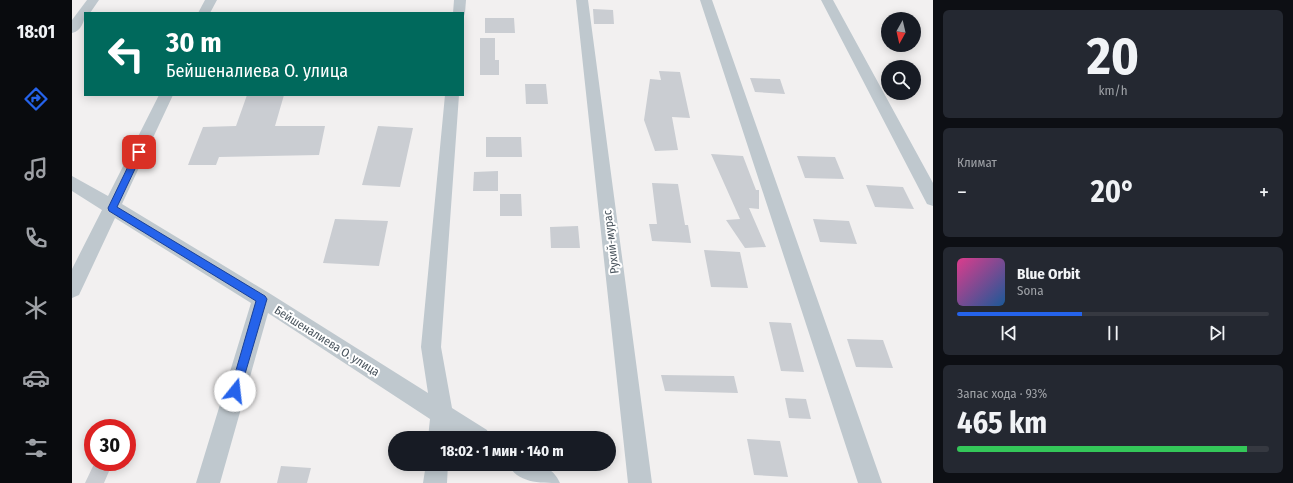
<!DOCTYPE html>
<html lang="ru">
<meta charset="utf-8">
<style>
:root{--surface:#171b24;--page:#242831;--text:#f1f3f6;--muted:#9ea1a6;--line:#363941;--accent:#2563eb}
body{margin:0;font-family:"Fira Sans Condensed",sans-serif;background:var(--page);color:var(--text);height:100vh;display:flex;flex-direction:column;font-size:15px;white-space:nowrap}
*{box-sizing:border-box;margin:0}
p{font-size:13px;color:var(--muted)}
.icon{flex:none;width:22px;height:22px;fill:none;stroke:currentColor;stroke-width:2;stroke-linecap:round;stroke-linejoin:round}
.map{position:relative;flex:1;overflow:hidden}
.panel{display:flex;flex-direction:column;gap:10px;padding:10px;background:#0d0f14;width:360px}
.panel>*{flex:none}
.top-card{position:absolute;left:12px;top:12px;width:380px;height:84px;border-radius:0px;box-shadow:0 2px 10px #0003;background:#00695c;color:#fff;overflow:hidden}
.needle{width:26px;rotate:188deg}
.tools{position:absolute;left:809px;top:12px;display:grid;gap:8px}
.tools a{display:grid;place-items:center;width:40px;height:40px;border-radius:50%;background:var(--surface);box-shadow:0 2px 10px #0003;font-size:20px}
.speed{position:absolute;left:12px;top:419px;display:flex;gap:8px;font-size:20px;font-weight:700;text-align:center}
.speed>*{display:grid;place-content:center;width:52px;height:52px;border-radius:50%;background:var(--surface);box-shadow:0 2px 10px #0003;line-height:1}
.speed .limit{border:6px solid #d22;background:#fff;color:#111}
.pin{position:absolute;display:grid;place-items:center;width:34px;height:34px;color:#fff;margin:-17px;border-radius:8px;box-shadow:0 2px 6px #0006}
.me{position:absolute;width:44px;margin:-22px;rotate:16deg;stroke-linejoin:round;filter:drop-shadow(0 0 3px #0008)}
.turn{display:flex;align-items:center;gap:14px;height:84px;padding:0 16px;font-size:18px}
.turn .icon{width:52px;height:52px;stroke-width:2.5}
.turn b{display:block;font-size:28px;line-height:34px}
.big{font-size:30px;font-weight:700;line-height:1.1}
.panel .tile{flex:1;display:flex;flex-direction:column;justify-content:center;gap:6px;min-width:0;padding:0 14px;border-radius:6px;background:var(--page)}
.panel .dial{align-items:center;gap:0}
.dial b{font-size:52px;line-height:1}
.song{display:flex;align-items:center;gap:12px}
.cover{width:48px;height:48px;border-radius:6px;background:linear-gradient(135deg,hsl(330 70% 55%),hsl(210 70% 35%))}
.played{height:4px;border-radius:2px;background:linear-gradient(90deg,var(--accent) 40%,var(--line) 40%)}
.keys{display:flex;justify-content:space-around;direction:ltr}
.heat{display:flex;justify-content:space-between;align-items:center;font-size:22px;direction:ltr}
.charge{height:6px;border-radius:3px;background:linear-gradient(90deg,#34c759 93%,var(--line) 0)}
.trip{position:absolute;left:316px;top:431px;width:228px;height:40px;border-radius:20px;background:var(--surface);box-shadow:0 2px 10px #0003;font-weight:700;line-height:40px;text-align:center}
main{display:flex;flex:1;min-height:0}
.tab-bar{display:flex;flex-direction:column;width:72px;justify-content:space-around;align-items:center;background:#090b0e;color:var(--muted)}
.tab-bar .icon{width:28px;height:28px}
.tab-bar .active{color:var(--accent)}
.tab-bar b{font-size:18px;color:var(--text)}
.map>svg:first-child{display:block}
.building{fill:#cacdd2}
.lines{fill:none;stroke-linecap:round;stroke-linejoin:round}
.street{fill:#bfc8ce;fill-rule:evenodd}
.route{fill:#2563eb;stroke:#184099}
.labels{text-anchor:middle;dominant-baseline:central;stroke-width:4;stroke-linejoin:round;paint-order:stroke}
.street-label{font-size:12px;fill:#49545d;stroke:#fff}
</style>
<main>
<nav class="tab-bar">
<b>18:01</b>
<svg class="icon active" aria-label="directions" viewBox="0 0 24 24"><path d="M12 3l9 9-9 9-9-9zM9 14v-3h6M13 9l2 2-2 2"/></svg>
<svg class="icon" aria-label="music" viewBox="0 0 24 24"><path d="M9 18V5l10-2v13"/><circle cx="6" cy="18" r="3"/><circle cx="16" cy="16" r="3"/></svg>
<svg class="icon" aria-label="phone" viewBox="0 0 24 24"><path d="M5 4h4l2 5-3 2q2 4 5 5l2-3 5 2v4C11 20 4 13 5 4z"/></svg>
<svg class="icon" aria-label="climate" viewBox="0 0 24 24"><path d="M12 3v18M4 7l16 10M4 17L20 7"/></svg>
<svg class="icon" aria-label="car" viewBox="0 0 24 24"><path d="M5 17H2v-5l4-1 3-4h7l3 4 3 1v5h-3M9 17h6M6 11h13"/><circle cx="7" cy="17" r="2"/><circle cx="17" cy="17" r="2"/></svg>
<svg class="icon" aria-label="filters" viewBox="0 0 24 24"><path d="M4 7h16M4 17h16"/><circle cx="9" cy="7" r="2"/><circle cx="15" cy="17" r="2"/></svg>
</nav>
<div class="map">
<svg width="861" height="483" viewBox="0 0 861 483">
<rect width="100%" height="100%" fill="#f2f0f0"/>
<path class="building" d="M521 9 541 10 542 24H522Z
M413 18H442L443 33H413Z
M408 38H423V60H427V75H408Z
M587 71 608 72 618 118 600 117 606 150 583 151 572 120 578 79 589 80Z
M678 78 708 79 713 94 683 92Z
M453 84H474L476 104H454Z
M175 95H212L203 126H253L247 155 147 157 144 165H116L131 127 164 126Z
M306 126 341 128 328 187 290 185Z
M414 137H449L450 157H414Z
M639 154 671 156 684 190H687V209L677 208 694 247 673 248 654 220 668 219Z
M725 156 763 157 772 179 733 178Z
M426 171V191H401L402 172Z
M580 183 606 184 613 225H616L619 243 580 241 577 224H585Z
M794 185 831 187 842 209 803 207Z
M428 194H449L450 216H428Z
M263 219 316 221 307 266 251 263Z
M741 219 777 221 785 244 748 242Z
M506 226 508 248H479L478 227Z
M632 250 668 252 676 288 639 287Z
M697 322 719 323 732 372 709 371Z
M775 339 811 340 821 368 784 367Z
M589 375 662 376 666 393 593 391Z
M713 398 734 399 739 419 717 418Z
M675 439 708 441 716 477 682 475Z
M23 462H41L32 483H13Z
M209 466 239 468 235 483H205Z"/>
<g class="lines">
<path class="street" d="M15 0H27L18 13H13C13 21 9 31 0 33V20Z
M133 0H145L138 13H126Z
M382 0H394L393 13 392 16 391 13H381Z
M504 0H516L580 483H556Z
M628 0H640L810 483H786Z
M749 0H761L861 183V206L855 204Z
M87 95H101L50 204 197 293 356 393 349 347 373 95H387L369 347 380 408 415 430 418 438H387L379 433 378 438H356L358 419 196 313 148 483H124L179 303 43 218 7 295 0 298V269L30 210 0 191V176L36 196Z
M354 464H376L375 483H351Z
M436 464C456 464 478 460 488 483 467 483 445 483 436 464Z"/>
</g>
<path class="route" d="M67 148 71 152 45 207 193 296 195 299 168 391 167 395 163 396 159 395 158 391 184 301 37 211 36 208 63 152Z"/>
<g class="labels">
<g class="street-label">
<text transform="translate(539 242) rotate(-97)">Рухий-мурас</text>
<text transform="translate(255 341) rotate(32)">Бейшеналиева О. улица</text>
</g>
</g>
</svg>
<div class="tools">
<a><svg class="needle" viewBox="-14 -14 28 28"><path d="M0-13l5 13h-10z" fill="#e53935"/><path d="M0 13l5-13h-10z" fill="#9ea1a6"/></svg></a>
<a><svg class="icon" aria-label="search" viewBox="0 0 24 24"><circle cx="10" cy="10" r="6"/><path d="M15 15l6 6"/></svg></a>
</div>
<div class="speed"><div class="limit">30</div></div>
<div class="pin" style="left:67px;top:152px;background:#d93025"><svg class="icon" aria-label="arrive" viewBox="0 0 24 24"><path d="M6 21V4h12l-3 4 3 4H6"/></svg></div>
<svg class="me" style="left:163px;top:391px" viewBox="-20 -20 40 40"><circle r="19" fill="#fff"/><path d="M0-13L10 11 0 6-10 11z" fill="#2563eb"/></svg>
<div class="trip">18:02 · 1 мин · 140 m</div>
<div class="top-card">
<div class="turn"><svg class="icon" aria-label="left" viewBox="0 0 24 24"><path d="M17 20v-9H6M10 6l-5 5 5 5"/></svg><div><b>30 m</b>Бейшеналиева О. улица</div></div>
</div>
</div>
<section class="panel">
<div class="tile dial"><b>20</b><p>km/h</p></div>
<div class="tile"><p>Климат</p>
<div class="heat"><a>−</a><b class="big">20°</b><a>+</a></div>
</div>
<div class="tile">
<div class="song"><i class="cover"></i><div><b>Blue Orbit</b><p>Sona</p></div></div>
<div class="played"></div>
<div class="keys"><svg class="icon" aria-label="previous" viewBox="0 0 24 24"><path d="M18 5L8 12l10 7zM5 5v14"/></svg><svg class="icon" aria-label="pause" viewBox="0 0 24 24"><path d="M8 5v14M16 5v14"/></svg><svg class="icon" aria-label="next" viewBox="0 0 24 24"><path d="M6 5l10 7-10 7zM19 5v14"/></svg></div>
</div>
<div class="tile"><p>Запас хода · 93%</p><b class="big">465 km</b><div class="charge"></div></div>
</section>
</main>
